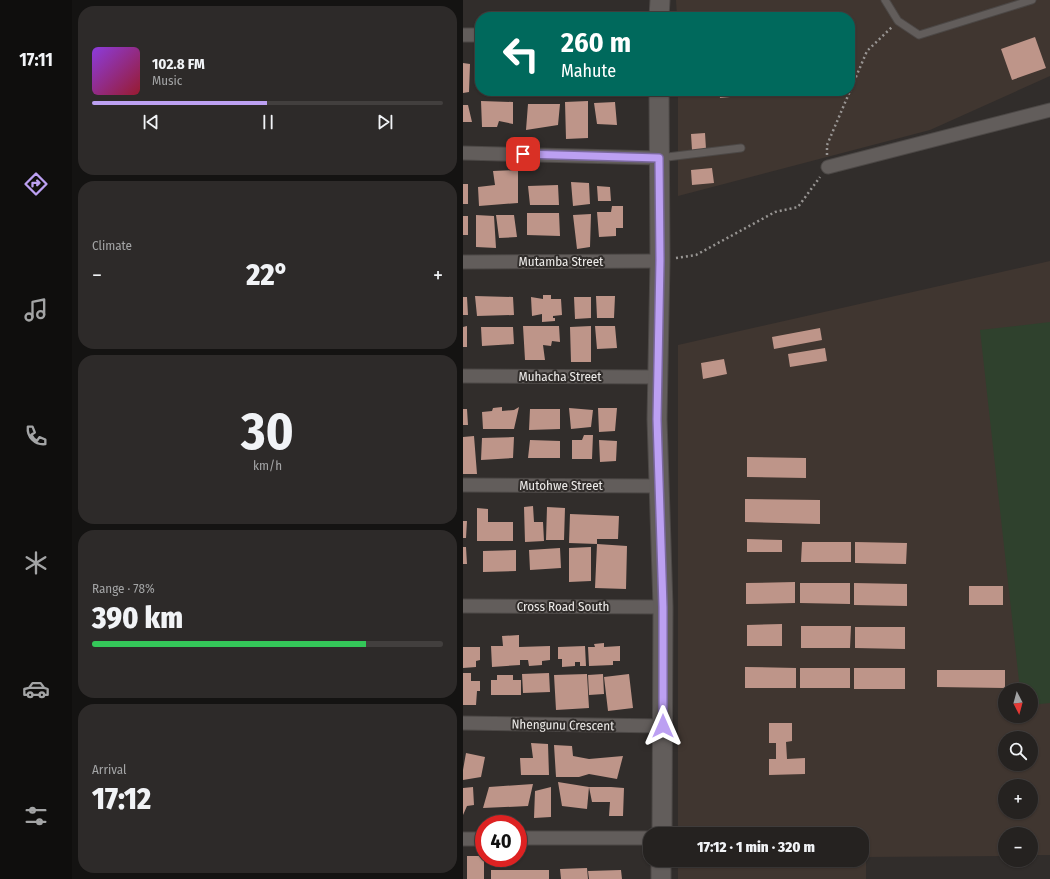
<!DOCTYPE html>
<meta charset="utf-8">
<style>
:root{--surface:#252220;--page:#2d2a29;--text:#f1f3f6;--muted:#a3a4a5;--line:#423f3e;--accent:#bca0f2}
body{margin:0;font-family:"Fira Sans Condensed",sans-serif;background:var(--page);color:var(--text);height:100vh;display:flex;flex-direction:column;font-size:15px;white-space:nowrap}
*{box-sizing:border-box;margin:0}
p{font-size:13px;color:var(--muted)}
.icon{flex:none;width:22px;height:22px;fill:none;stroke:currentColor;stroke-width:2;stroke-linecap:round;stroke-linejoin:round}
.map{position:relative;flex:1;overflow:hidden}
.panel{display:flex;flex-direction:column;gap:6px;padding:6px;background:#141312;width:391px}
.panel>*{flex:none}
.banner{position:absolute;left:12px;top:12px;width:380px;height:84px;border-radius:16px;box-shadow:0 1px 3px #0004,0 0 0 1px var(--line);background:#00695c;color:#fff;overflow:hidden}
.needle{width:26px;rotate:174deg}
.controls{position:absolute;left:535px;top:683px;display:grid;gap:8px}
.controls a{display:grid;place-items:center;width:40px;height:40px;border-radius:50%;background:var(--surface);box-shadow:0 1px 3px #0004,0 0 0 1px var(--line);font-size:20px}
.speed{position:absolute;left:12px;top:815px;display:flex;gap:8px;font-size:20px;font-weight:700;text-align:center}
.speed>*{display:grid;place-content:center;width:52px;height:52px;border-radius:50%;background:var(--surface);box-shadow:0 1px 3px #0004,0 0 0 1px var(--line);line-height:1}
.speed .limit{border:6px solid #d22;background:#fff;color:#111}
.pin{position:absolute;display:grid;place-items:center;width:34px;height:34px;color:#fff;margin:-17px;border-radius:8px;box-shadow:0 2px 6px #0006}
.me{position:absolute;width:44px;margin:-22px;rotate:0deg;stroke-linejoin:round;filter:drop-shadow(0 0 3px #0008)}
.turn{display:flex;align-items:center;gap:14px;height:84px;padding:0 20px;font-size:18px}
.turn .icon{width:52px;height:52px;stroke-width:2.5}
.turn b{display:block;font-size:28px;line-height:34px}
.big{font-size:30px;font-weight:800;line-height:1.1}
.panel .widget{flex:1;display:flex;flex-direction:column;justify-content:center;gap:6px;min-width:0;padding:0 14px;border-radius:16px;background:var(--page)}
.panel .dial{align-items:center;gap:0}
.dial b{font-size:52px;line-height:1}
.song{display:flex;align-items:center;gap:12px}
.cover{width:48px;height:48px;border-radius:6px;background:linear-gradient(135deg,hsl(270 70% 55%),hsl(350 70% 35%))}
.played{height:4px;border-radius:2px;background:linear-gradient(90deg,var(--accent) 50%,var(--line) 50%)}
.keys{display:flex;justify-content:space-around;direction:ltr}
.heat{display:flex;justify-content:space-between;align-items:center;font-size:22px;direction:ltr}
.charge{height:6px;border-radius:3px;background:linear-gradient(90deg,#34c759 78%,var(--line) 0)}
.trip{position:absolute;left:180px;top:827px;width:226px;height:40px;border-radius:16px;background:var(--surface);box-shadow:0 1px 3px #0004,0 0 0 1px var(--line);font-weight:800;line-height:40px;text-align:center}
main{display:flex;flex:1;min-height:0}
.dock{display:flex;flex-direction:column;width:72px;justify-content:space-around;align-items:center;background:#0f0e0d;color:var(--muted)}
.dock .icon{width:28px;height:28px}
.dock .selected{color:var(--accent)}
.dock b{font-size:18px;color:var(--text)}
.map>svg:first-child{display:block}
.built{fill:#403630;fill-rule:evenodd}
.green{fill:#2f412d}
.building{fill:#be9589}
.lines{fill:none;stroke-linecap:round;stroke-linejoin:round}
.lane-casing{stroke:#4c4846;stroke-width:9}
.street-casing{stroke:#4c4846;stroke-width:15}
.secondary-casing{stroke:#4c4846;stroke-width:21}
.path{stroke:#989593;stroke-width:2.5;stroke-dasharray:2 3;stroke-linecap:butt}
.lane{stroke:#625d5b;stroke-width:7}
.street{stroke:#625d5b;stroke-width:13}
.secondary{stroke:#625d5b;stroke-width:19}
.route-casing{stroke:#7a689d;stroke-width:10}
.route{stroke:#bca0f2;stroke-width:7}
.labels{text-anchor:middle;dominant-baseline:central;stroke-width:4;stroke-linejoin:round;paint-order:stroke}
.street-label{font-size:13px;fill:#edebe9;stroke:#312d2b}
</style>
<main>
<nav class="dock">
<b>17:11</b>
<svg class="icon selected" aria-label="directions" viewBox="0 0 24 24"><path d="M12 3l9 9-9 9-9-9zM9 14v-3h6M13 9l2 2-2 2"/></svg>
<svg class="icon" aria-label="music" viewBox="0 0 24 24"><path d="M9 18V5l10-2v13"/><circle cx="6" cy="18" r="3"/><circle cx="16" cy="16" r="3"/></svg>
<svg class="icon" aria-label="phone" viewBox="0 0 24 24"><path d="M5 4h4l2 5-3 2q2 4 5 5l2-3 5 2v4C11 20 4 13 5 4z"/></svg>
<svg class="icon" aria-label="climate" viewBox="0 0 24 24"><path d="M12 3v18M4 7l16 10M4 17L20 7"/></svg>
<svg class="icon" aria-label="car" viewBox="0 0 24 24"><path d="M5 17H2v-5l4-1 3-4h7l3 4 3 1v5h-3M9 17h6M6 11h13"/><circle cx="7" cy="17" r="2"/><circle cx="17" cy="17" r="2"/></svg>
<svg class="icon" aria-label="filters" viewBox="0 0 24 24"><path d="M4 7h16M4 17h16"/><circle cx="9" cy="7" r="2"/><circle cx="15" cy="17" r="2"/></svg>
</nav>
<section class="panel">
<div class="widget">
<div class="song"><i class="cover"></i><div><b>102.8 FM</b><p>Music</p></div></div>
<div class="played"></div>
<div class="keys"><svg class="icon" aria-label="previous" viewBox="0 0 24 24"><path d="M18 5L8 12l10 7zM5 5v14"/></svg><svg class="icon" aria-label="pause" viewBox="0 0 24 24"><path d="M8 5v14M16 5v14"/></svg><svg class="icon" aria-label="next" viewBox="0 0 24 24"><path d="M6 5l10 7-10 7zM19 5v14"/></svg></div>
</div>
<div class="widget"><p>Climate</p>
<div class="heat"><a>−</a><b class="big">22°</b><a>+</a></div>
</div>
<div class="widget dial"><b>30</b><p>km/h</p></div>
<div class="widget"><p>Range · 78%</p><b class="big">390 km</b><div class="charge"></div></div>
<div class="widget"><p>Arrival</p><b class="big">17:12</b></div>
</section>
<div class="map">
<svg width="587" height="879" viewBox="0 0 587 879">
<rect width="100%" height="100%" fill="#312d2b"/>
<path class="built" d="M213 0H587V76L467 130 215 196V91H387V17H214Z
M587 261V855H568V834H542V856L403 857V879H215V860H399V834H215V345ZM542 690H568V716H542ZM542 738H568V764H542ZM542 786H568V812H542Z"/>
<path class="green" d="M587 322V703L568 705V690H557L517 330Z"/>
<path class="building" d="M572 37 583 68 549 80 538 49Z
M0 63 7 64 6 92 0 93Z
M14 73H17V87H16Z
M25 91H44V95H25Z
M73 91H86L85 93H73Z
M105 91H127V94H106Z
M132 91H150V94H132Z
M256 91H266L267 97 257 98Z
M18 101 50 102V124L36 121 34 127H19Z
M125 101V138L103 139 102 102Z
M152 102 154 125 134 124 131 103Z
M65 104H97L95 125 63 130Z
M0 105H5L9 122H0Z
M242 133 243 149 229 150 228 134Z
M249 168 251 183 229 185 228 170Z
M55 170V203L16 206 15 187 32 185 30 171Z
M108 182 126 183 127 204 110 206Z
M0 184H5V204H0Z
M95 185 96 205H67L65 186Z
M134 186 147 187 148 201H135Z
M149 206H160V228H153V236L136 237 134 212H148Z
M64 213H96L97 236 64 235Z
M128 214 127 247 114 249 110 215Z
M13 215 31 216 33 248 13 247Z
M33 215H51L54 237 36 238Z
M0 216H5V235H0Z
M80 295H88V299H98L99 315 90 316V318H92V321L79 322V314L69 316 68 297 80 299Z
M12 296 50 297 51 315 14 316Z
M133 296H152L151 318H134Z
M0 297H4L5 315H0Z
M111 297H128V318L112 319Z
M4 326V347H0V327Z
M60 326H96L97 342 89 341 88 346 80 345 82 360H62Z
M128 326V362H108L107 327Z
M132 326H152L154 348 134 349Z
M18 327H50L51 344 19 346Z
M357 328 359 340 311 349 309 337Z
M362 348 364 361 327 367 325 354Z
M261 359 264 374 240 379 238 363Z
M39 407V411L51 410 56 407 51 429H20L19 412 29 411 30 408Z
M106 408 130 410 128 427 108 429Z
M135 408H154L152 431 136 432Z
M0 409H4L5 425H0Z
M67 409H97V429L66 430Z
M121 435H130L129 459H109V440H119Z
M11 436 14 474H0V437Z
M51 437 50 458 18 460 19 438Z
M67 440 97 441V458H65Z
M136 440 154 441 153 461 137 462Z
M284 457 343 458V478L284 477Z
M282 499 357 500V524L282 522Z
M70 506 71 522H80L81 541 62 542 61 507Z
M84 507 102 508 101 540H83Z
M14 508 25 509V522H50V541H14Z
M107 514 156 516 155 539H134V544L106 543Z
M0 521H4L3 538H0Z
M284 539 319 540V552H284Z
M339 542H388V562H338Z
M392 542 444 543 443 564 392 563Z
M134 544 164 546 163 589 132 588Z
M0 547H3L4 564H0Z
M128 547V581L106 582V548Z
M97 548 98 568 67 570 66 550Z
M53 550V571L20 572V551Z
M332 582V603L283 604V583Z
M337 583H387V604L337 603Z
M391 583 444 584V606L391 605Z
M506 586H540V605H506Z
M319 624V646H284V625Z
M338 626H388L387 648H338Z
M392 627H442V649L392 648Z
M56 635V647L87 646V660L79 661V665L66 666 65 660H57V665L29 667 28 646H40L39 636Z
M141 643V647L157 646V661H150V665L126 666 125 647H132L131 644Z
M122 646 123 666H117V662H112V666L99 667V659H95V647Z
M0 647H17V660L13 661V667L0 668Z
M282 667 333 668V688H282Z
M337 668H387V688H337Z
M391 668H442V689H391Z
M474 670H542V688L474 687Z
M0 673H8V681H17V691H14L13 705H0Z
M86 673 87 692 60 693 59 674Z
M124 674 126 708 93 710 91 675Z
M140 674 141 694 126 695 125 675Z
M166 674 170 708 145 711 141 677Z
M34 675H50V680H58V695H28V680H34Z
M306 723H329V741L323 742 324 759 342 758V774L306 775V759H313V743H306Z
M68 743 85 744 86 775H58L57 758H70Z
M91 745 109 746 110 756 126 759 160 756 154 779 126 774 116 777H93Z
M3 753 22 757 18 777 0 780V770Z
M95 782 126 787H148L161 788 160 816H146L147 802H129L126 787 124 809 99 806Z
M70 784 65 806 20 808 26 787Z
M10 787 11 805 4 806 0 815V788Z
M88 787V817L71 818 72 791Z
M4 856H21V879H4Z
M124 868 125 879H98L97 869Z
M28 870H86V879H28Z
M158 870 159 879H126L125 871Z"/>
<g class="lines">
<g class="lane-casing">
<path id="lane" d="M422 0 435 21 456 35 569 0
M196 158 278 148"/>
</g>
<g class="street-casing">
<path id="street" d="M0 35H17
M0 153 196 158
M365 167 587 110
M0 262 197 261
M0 376 195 377
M0 485 196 486
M0 606 200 607
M0 723 200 726
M55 838H187
M0 839H21"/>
</g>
<g class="secondary-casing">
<path id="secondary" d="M196 17 197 0
M196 91 197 261 194 419 200 607 199 834
M198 879V860"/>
</g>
<path class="path" d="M387 91 404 51 429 27
M364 155V145L387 91
M213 258 233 255 312 212 335 207 357 177"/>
<use href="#lane" class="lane"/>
<use href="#street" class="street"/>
<use href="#secondary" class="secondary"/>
</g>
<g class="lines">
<g class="route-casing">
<path id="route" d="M60 154 196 158 197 260 194 419 200 607V726"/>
</g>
<use href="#route" class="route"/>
</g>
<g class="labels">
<g class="street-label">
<text x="98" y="261">Mutamba Street</text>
<text x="97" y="376">Muhacha Street</text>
<text x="98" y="485">Mutohwe Street</text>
<text x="100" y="606">Cross Road South</text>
<text transform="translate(100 725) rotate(1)">Nhengunu Crescent</text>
</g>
</g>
</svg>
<div class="controls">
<a><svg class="needle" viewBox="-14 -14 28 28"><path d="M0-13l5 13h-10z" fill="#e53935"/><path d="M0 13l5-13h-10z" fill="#a3a4a5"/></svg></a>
<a><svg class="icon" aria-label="search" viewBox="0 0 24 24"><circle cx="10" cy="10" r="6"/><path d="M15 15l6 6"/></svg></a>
<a>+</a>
<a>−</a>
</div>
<div class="speed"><div class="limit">40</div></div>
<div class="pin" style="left:60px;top:154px;background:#d93025"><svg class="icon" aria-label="arrive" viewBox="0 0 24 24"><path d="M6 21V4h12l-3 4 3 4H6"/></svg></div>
<svg class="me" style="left:200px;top:726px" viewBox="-20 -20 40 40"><path d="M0-17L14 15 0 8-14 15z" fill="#bca0f2" stroke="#fff" stroke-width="4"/></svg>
<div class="trip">17:12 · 1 min · 320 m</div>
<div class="banner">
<div class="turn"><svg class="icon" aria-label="left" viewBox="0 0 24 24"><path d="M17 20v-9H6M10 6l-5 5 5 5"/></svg><div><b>260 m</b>Mahute</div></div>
</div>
</div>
</main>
